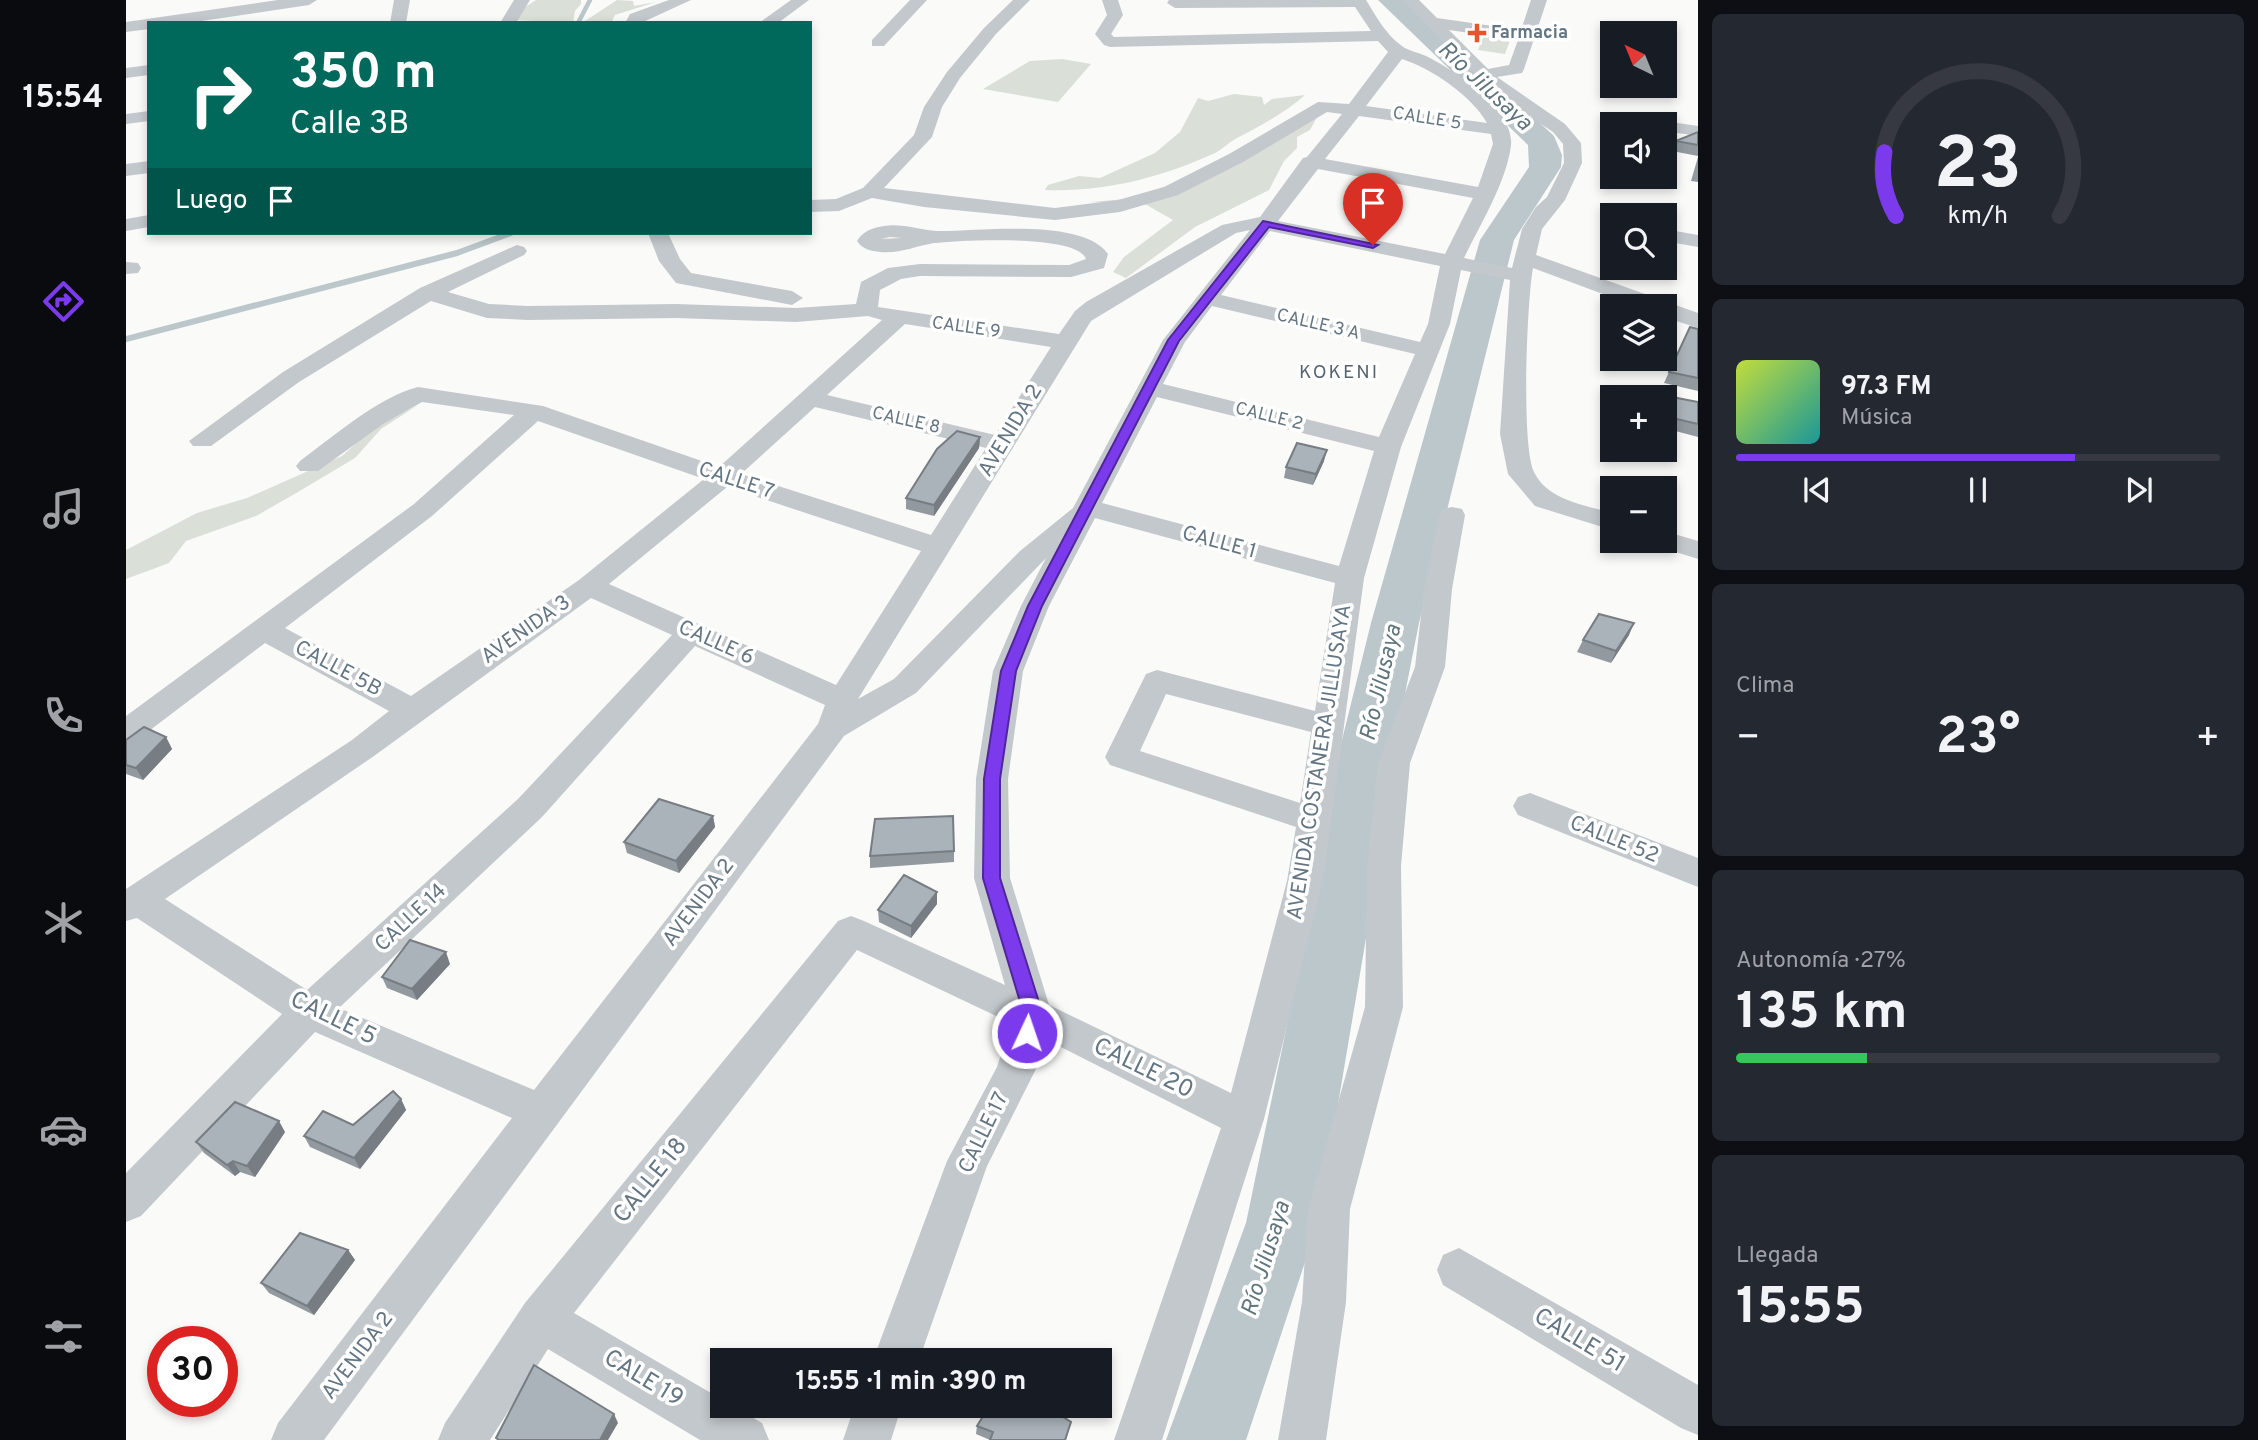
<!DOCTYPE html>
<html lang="es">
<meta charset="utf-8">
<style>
:root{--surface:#171b24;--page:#242831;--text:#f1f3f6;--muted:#9ea1a6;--line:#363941;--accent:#7c3aed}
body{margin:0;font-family:Overpass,sans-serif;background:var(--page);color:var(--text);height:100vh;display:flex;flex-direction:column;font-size:26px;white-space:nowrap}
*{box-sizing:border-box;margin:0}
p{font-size:23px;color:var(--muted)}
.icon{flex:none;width:38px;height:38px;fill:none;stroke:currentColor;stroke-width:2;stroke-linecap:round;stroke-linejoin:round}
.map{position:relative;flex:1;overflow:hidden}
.panel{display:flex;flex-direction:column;gap:14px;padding:14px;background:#0d0f14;width:560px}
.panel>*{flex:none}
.hud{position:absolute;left:21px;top:21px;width:665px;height:214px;border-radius:0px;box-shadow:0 4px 10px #0003;background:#00695c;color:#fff;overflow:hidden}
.needle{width:46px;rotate:317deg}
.fabs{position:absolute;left:1474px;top:21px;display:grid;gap:14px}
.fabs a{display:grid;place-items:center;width:77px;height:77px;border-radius:0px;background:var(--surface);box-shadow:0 4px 10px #0003;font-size:35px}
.speed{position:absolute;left:21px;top:1326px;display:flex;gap:14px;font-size:35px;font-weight:700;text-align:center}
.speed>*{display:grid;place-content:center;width:91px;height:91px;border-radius:50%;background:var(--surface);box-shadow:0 4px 10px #0003;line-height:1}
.speed .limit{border:10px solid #d22;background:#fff;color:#111}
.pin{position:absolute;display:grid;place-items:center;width:60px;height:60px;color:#fff;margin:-72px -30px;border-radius:50% 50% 50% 0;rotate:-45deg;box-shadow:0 0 7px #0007}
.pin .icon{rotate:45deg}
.me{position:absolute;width:77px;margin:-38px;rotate:3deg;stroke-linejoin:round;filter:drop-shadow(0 0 5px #0008)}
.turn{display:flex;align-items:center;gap:24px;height:147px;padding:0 28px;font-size:32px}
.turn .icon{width:91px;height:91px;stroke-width:2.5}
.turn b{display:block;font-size:49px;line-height:60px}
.then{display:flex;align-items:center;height:66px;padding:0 28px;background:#0003;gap:14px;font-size:26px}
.big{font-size:52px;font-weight:700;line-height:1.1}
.panel .widget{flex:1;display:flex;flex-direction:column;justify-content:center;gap:10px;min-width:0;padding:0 24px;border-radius:10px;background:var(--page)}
.panel .dial{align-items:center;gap:0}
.dial svg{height:182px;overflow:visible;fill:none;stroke:var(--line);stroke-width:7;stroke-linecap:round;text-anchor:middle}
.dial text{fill:var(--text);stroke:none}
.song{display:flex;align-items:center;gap:21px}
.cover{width:84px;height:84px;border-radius:10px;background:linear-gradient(135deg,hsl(70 70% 55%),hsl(180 70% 35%))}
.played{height:7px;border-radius:4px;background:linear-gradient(90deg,var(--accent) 70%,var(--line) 70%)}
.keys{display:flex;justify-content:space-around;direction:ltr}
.heat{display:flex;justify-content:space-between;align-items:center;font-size:38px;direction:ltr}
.charge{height:10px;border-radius:5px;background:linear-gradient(90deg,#34c759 27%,var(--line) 0)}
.trip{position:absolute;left:584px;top:1348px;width:402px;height:70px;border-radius:0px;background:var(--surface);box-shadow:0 4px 10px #0003;font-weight:700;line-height:70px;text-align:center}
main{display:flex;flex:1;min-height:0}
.tab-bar{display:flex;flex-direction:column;width:126px;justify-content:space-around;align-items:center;background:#090b0e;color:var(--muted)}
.tab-bar .icon{width:49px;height:49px}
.tab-bar .selected{color:var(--accent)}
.tab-bar b{font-size:32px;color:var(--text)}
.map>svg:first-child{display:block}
.green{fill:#dadfd7}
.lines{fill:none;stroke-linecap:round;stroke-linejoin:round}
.stream-far1{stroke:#bbc7cb;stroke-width:4.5}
.stream{stroke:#bbc7cb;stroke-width:6}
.river{fill:#bbc7cb;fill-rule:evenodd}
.minor{fill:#c3c8cc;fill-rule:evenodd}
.wall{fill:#929a9f}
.shaded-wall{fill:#777d82}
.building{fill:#aab3b9;stroke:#777d82;stroke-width:2}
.route{fill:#7c3aed;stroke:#51269a;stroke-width:2}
.poi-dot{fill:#e4572e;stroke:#fff;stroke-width:2.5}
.labels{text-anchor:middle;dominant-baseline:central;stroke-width:7;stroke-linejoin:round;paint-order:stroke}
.far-poi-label{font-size:18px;font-weight:bold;fill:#657683;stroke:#fff;text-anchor:start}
.far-street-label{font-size:18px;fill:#657683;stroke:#fff}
.far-neighbourhood-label{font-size:19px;letter-spacing:2px;fill:#57646e;stroke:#fff}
.street-label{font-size:21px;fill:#657683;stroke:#fff}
.water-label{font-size:23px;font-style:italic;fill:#60757c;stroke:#fff}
.near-street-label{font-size:24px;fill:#657683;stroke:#fff}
</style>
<main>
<nav class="tab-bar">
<b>15:54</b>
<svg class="icon selected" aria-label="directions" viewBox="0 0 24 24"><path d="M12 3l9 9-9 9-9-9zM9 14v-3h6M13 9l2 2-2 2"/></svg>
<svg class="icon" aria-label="music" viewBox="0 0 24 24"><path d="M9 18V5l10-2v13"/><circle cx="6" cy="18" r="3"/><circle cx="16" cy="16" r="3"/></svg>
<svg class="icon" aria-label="phone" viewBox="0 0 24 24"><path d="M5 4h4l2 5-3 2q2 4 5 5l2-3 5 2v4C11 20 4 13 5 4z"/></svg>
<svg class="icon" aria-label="climate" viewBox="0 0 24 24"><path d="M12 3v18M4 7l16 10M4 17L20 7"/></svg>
<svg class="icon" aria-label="car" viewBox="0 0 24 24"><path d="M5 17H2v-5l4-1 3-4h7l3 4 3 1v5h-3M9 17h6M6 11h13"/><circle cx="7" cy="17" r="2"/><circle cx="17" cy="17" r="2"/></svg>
<svg class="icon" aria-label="filters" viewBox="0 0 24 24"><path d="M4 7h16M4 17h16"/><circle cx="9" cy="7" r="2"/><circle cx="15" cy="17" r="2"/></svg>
</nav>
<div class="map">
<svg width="1572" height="1440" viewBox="0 0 1572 1440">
<rect width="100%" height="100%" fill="#fafaf8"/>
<path class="green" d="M410 0H455V4L449 11 447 23 389 20 396 9Z
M491 0 507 1 508 6 530 2 489 15 485 23H456Z
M1358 35 1385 38 1379 54 1352 50Z
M936 59 965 64 932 102 857 89 904 61Z
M1108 94 1136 97 1138 105 1146 99 1179 95C1157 114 1136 125 1111 138 1103 142 1097 149 1089 153 1034 178 979 192 919 190L922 185 953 176 974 178 1029 153 1054 132 1072 98 1082 101Z
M1195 110 1184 130 1171 137V148L1158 161 1143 190 1069 227 1000 278 987 272 998 257 1047 220 1019 204 964 202 1013 198 1083 170Z
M292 405 255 429 229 458 172 492 130 516 60 541 43 563 0 579V550L71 513 121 498 216 456 246 429Z"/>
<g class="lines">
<path class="stream-far1" d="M452 23 464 0"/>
<path class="stream" d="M0 339 331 253 385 233"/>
<path class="river" d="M1252 0H1280L1428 136 1436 155 1435 167 1388 240 1293 623 1269 744 1253 861 1192 1223 1120 1440H1040L1120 1223 1195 861 1215 744 1245 623 1354 240 1403 167 1402 145Z"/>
<path class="minor" d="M152 0H191L183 5 62 23H23V29L0 32V22Z
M268 0H284L280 23H264Z
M388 0H404L390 23H374Z
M543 0H565L515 23H499L504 14Z
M665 0H683L652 23H633Z
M784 0H801L758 46H746V40Z
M887 0H904L870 34 834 78 816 107 806 137 758 188 929 208 992 200 1038 187 1103 154 1192 102 1223 104 1262 52 1252 41 984 47 978 45 969 34 981 15 976 0H992L997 15 985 34 988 37 1245 31 1229 7 1049 8 1041 3 1043 0H1240C1250 16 1260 35 1276 46 1282 51 1292 52 1300 56 1327 69 1389 110 1385 145 1381 181 1354 225 1338 258L1386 268 1396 229 1410 207 1421 197 1438 163 1437 144 1427 132 1364 90 1276 0H1293L1311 18 1395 30 1405 0H1421L1398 69 1396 73 1371 77 1439 124 1455 143 1456 163 1439 200 1416 229 1410 255 1572 313V328L1538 317V306H1509L1407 268C1401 300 1395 446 1408 472 1421 500 1459 505 1486 513V530L1409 506 1382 474 1374 434 1384 280 1335 270 1324 324 1275 447 1238 578 1197 881 1138 1119 1036 1440H988L1095 1128 919 1039 909 1071 861 1166 793 1360H747L821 1161 871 1067 885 1023 731 950 448 1313 597 1400V1405H605L636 1423 643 1440H574L422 1349 364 1440H312L319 1423 399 1303 712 921 725 916 738 921 879 985 848 878 850 779 867 671 895 606 920 558 790 693 718 736 198 1440H145L152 1423 386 1118 189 1032 15 1216 0 1222V1173L156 1014 11 918 0 921V889L226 740 263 711 139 643 11 740 0 743V716L288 504 388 415 296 402 257 424 192 471H174L170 466 174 461C207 437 252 397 292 387L417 406 593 467 756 320 742 316 670 322 550 318 402 320 361 318 305 301 173 382 85 446H67L63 441 157 372 294 288 391 245 398 247 401 251 398 255 322 292 363 304 402 306 550 304 670 308 730 304 735 282 762 268 794 264 943 265 960 259C952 234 833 240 808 243 790 246 773 254 754 252 745 251 736 249 731 241 737 231 746 228 758 226 776 223 793 230 811 231 851 232 956 217 982 254L978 268 945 277 794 276 775 279 754 290 752 307 933 334 949 311 960 302 1096 225 1134 217 1177 158 1181 157 1216 114 1201 112 1117 162 1052 195 994 212 929 220 798 207 746 198 713 211 684 212V200L710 199 737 188 788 135 798 107 821 72 858 28ZM1323 30 1392 40 1383 65 1362 69ZM1276 59C1305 68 1346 96 1361 123L1240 106ZM1233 116 1365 134 1367 144 1352 187 1199 159ZM1192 169 1347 198 1319 254 1152 221ZM1124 230 1037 340 947 508 894 551 768 679 732 699 965 321 1110 233ZM1144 231 1314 266 1302 324 1294 342 1095 295ZM764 237 776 238 755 239ZM1086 306 1289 354 1253 437 1037 384 1059 342ZM779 324 925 347 869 435 701 395ZM1031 397 1248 451 1213 566 976 503ZM689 407 860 448 805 535 615 474ZM412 421 578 479 453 580 285 696 159 628 306 516ZM601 487 795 551 710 685 483 584ZM969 518 1209 583 1189 711 1031 670 1020 674 979 757 984 765 1170 827 1161 881 1105 1093 923 1005 884 878 882 779 897 671 923 606ZM465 598 546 635 392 799 181 990 39 899 248 756ZM569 646 699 705 692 724 408 1090 213 1008 416 817ZM1040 694 1185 732 1174 803 1014 751Z
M23 65V75L0 78V68Z
M23 111V121L0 124V114Z
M1538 121 1572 126V136L1538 131V124H1530Z
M23 161V173L0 176V164Z
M23 215V227L0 231V219Z
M1538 229 1572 235V247L1538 241Z
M522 233H542L554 259 565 273 666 291 677 298 666 305 550 283 533 261Z
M0 262 12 263 15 268 12 273 0 274Z
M1326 507 1336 509 1339 515 1326 589 1319 667 1284 763 1275 866 1277 1007 1224 1209 1220 1302 1200 1440H1152L1176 1302 1182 1209 1239 1007 1241 866 1252 763 1289 667 1298 589 1313 515 1316 509Z
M1538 531 1572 541V559L1528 545 1525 541H1538Z
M1404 793 1572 858V887L1392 815 1387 806 1392 797Z
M1333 1248 1572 1385V1435L1555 1428 1317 1285 1311 1270 1317 1255Z
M729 1405H776L765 1440H717Z"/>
</g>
<path class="wall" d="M1572 132V156L1546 151 1550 141Z
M1572 157V182L1565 181Z
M1572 329V391L1538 383 1543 372Z
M1546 397 1572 402V437L1538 428V421L1541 408Z
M854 437 853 448 808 516 780 509V498Z
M1198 461 1187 485 1158 478 1160 467Z
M1503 635 1485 663 1451 652 1457 640Z
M40 737 46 749 17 780 0 774V740Z
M587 816 589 827 553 873 501 853 498 842Z
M828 851V862L744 868V856Z
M811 892V904L785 938 753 922 752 910Z
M324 964 291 1000 261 988 256 977Z
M275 1099 280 1110 234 1169 184 1147 178 1136 227 1125Z
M159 1132 129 1177 114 1172 109 1176 78 1153 70 1142Z
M222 1250 229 1260 188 1315 143 1293 135 1283Z
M945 1422 940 1440H864L850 1434 851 1426Z"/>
<path class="shaded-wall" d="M854 437 853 448 808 516V505Z
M1201 450 1198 461 1187 485 1190 474Z
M1508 623 1503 635 1485 663 1490 651Z
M40 737 46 749 17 780 10 768Z
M587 816 589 827 553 873 550 861Z
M811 892V904L785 938V926Z
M320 952 324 964 291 1000 286 989Z
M275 1099 280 1110 234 1169 228 1158Z
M153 1121 159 1132 129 1177 121 1166Z
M107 1161 114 1172 109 1176 101 1165Z
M222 1250 229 1260 188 1315 181 1306Z
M488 1414 492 1423 482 1440H474Z"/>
<path class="building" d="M1572 132V145L1550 141Z
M1564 327 1572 329V378L1543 372Z
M1546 397 1572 402V424L1542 417Z
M831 431 854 437 808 505 780 498 811 449Z
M1171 443 1201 450 1190 474 1160 467Z
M1473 614 1508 623 1490 651 1457 640Z
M18 727 40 737 10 768 0 765V740Z
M533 799 587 816 550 861 498 842Z
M827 816 828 851 744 856 749 819Z
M778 875 811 892 785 926 752 910Z
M284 940 320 952 286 989 256 977Z
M267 1091 275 1099 228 1158 178 1136 197 1111 227 1125Z
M109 1102 153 1121 121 1166 107 1161 101 1165 70 1142Z
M174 1233 222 1250 181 1306 135 1283Z
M408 1365 488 1414 474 1440H373L370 1438Z
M864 1405H918L945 1422 939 1440H864L867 1432 851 1426Z"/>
<path class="route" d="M1137 221 1252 245 1247 248 1143 227 1053 341 916 606 890 671 874 779V878L917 1015 908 1039 901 1042 894 1039 891 1033 898 1015 857 878 858 779 875 671 902 606 1042 340Z"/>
<path class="poi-dot" d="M1347.5 22.5h7v7h7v7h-7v7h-7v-7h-7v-7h7z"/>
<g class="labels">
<g class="far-poi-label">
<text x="1365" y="33">Farmacia</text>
</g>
<g class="far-street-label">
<text transform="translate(1301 119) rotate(9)">CALLE 5</text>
<text transform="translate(1192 325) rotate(13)">CALLE 3 A</text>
<text transform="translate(840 328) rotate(8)">CALLE 9</text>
<text transform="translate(1143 417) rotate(14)">CALLE 2</text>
<text transform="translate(780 421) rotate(13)">CALLE 8</text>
</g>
<g class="far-neighbourhood-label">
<text x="1213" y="373">KOKENI</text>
</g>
<g class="street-label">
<text transform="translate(885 431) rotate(-59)">AVENIDA 2</text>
<text transform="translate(610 481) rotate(18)">CALLE 7</text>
<text transform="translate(1093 543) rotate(15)">CALLE 1</text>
<text transform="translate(400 630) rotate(-35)">AVENIDA 3</text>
<text transform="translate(590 643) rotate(24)">CALLE 6</text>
<text transform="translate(212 669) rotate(28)">CALLE 5B</text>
<text transform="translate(1194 762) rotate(-81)">AVENIDA COSTANERA JILLUSAYA</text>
<text transform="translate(1488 840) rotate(22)">CALLE 52</text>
<text transform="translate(573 903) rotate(-53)">AVENIDA 2</text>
<text transform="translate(285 918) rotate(-43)">CALLE 14</text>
<text transform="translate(858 1133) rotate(-64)">CALLE 17</text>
<text transform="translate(232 1356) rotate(-53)">AVENIDA 2</text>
</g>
<g class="water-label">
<text transform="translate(1358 87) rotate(43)">Río Jilusaya</text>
<text transform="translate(1256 683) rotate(-77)">Río Jilusaya</text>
<text transform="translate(1141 1259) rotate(-73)">Río Jilusaya</text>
</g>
<g class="near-street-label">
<text transform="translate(207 1019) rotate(26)">CALLE 5</text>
<text transform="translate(1017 1069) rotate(26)">CALLE 20</text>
<text transform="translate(525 1181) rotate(-51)">CALLE 18</text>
<text transform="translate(1453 1341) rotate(31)">CALLE 51</text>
<text transform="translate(517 1379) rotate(31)">CALE 19</text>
</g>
</g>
</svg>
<div class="fabs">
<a><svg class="needle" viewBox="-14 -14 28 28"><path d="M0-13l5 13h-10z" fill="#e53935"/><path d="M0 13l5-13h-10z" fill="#9ea1a6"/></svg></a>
<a><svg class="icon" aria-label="sound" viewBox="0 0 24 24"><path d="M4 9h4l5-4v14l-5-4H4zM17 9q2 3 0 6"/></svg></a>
<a><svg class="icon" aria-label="search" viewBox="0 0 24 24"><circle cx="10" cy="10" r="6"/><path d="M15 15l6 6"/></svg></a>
<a><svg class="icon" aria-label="layers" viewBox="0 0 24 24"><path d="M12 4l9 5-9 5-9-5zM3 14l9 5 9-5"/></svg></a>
<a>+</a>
<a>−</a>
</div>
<div class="speed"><div class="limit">30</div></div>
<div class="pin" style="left:1247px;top:245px;background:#d93025"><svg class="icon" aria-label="arrive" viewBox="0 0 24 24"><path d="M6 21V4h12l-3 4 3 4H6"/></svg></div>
<svg class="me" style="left:901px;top:1033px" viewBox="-20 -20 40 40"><circle r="17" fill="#7c3aed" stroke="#fff" stroke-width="3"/><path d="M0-11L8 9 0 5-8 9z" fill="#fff"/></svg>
<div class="trip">15:55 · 1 min · 390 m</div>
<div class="hud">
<div class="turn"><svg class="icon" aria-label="right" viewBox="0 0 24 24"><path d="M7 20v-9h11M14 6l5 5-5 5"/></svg><div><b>350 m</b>Calle 3B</div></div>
<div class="then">Luego<svg class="icon" aria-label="arrive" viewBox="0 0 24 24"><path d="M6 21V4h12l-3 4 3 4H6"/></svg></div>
</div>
</div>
<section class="panel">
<div class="widget dial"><svg viewBox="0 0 100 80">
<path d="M14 69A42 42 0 1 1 86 69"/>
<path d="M14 69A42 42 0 0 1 9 41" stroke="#7c3aed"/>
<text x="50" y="56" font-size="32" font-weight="700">23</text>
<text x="50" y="72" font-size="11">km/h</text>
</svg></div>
<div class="widget">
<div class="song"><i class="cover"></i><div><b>97.3 FM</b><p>Música</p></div></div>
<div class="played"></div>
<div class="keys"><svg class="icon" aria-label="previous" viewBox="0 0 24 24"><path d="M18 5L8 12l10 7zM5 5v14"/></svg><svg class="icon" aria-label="pause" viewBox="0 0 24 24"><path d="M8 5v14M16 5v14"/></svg><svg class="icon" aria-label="next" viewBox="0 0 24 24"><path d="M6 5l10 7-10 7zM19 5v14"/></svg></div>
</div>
<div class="widget"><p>Clima</p>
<div class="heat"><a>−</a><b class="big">23°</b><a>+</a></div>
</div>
<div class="widget"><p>Autonomía · 27%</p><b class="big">135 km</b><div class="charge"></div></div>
<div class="widget"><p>Llegada</p><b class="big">15:55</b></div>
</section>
</main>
